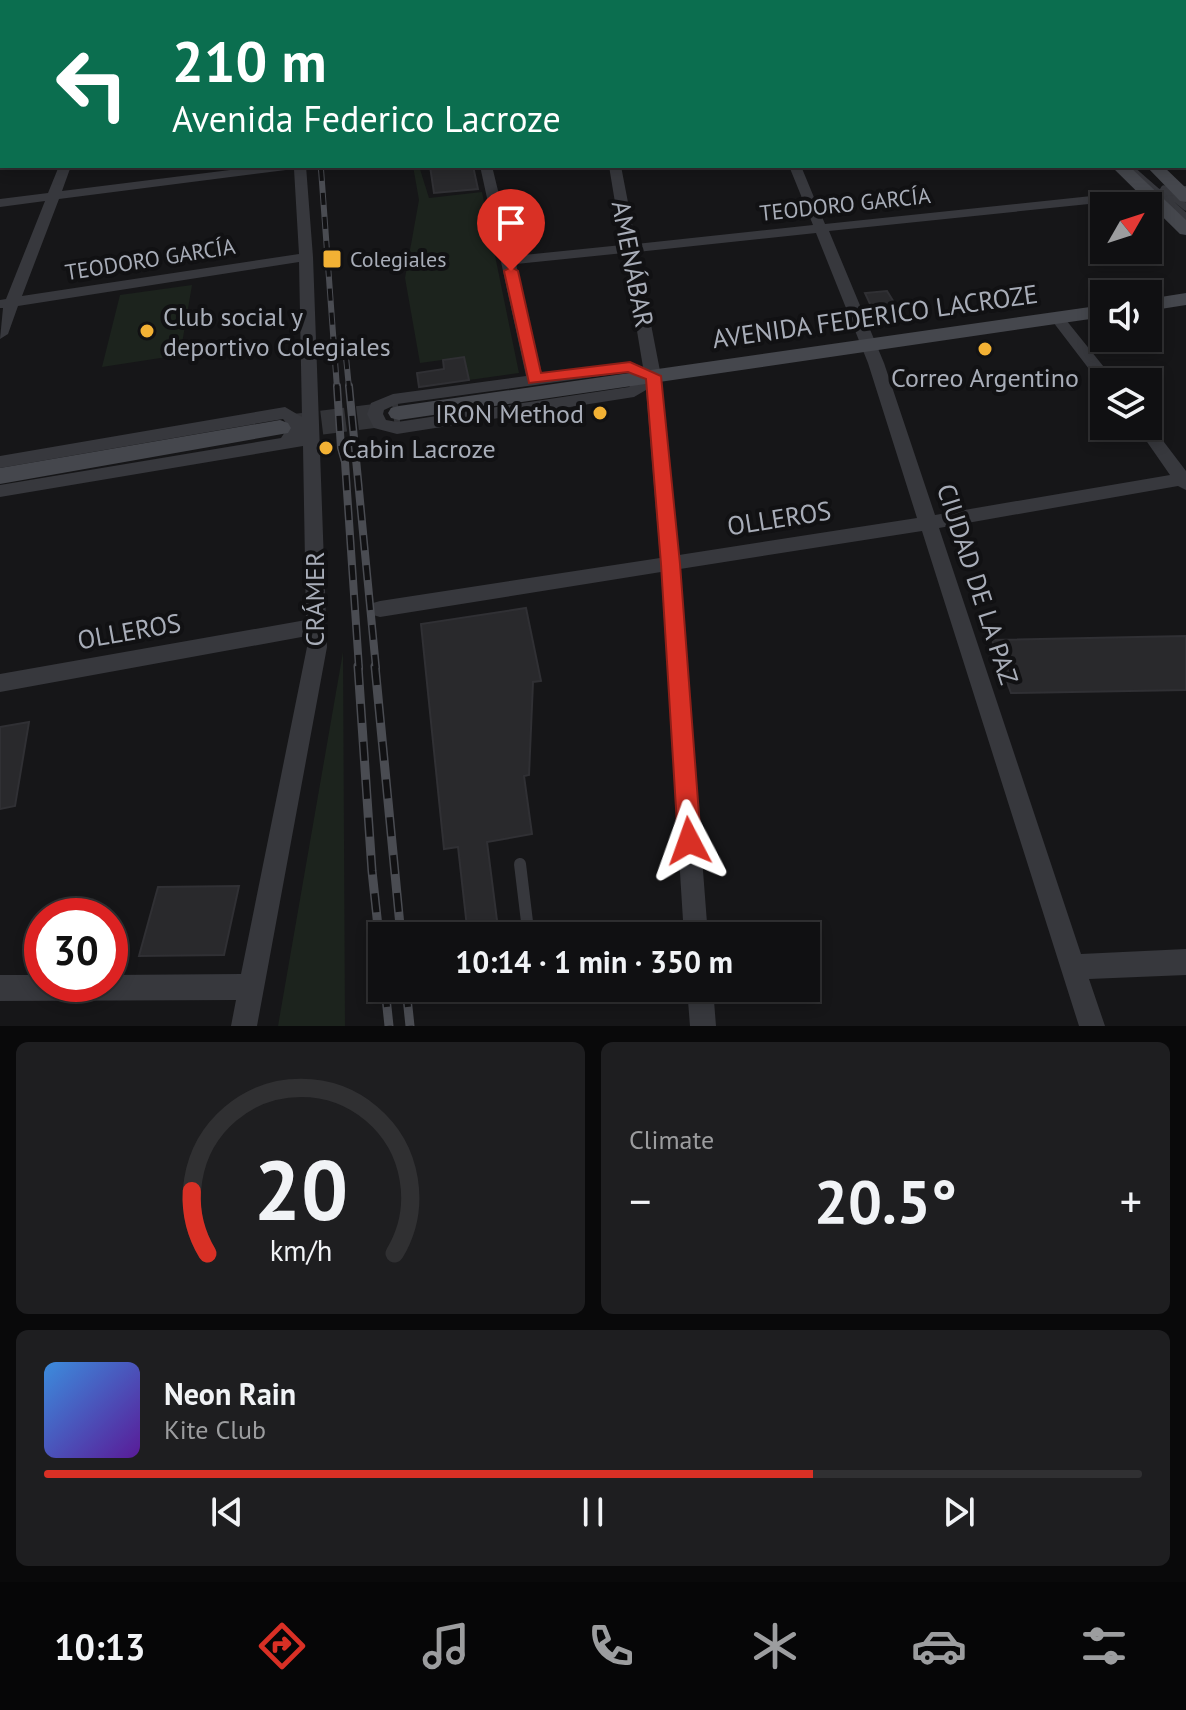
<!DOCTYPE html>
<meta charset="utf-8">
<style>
:root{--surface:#101012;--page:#1e1e20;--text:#f1f3f6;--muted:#9c9d9f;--line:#303032;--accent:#d93025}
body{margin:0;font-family:"PT Sans",sans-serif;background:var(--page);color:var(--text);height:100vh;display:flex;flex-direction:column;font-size:30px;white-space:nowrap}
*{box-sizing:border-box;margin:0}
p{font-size:26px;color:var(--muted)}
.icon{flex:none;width:44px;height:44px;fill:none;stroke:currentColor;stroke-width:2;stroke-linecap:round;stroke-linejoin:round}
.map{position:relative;height:1026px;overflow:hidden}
.details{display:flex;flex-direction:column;gap:16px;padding:16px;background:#09090a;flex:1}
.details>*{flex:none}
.banner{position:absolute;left:0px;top:0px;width:1186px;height:168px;box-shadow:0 4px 12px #0003,0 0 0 2px var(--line);background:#0b6e4f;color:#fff;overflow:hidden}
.needle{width:52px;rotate:51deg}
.fabs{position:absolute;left:1090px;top:192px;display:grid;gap:16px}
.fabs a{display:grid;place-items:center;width:72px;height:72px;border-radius:0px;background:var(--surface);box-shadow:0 4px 12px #0003,0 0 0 2px var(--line);font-size:40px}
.speed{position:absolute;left:24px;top:898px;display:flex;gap:16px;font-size:40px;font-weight:700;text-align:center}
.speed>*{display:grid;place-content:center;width:104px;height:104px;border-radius:50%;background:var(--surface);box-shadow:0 4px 12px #0003,0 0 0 2px var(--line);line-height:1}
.speed .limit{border:12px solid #d22;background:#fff;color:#111}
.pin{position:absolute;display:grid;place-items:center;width:68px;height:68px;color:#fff;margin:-82px -34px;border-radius:50% 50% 50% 0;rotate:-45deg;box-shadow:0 0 8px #0007}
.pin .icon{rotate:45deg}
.me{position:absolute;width:88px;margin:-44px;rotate:356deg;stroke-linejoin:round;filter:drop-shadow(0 0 6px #0008)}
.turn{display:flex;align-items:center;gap:28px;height:168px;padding:0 40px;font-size:36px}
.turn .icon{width:104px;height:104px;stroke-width:2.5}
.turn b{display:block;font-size:56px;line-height:68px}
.big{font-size:60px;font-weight:700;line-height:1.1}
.details .widget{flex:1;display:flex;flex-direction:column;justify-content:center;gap:12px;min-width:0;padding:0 28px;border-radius:12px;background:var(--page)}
.details .dial{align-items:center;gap:0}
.dial svg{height:208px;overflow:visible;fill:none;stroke:var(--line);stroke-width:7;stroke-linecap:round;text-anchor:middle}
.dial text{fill:var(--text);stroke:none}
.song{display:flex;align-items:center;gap:24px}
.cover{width:96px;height:96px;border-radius:12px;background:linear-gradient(135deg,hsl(210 70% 55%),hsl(270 70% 35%))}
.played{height:8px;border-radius:4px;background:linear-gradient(90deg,var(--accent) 70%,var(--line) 70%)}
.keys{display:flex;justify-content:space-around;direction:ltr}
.heat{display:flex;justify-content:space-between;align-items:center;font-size:44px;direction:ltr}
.details .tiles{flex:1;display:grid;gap:16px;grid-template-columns:1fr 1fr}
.widget:last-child{grid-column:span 2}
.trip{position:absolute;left:368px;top:922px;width:452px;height:80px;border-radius:0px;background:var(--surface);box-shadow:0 4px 12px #0003,0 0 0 2px var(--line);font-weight:700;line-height:80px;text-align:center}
.menu{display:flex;height:128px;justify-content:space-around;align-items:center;background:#060607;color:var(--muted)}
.menu .icon{width:56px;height:56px}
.menu .selected{color:var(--accent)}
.menu b{font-size:36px;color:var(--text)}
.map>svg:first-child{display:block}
.green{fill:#1c231d}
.building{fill:#29292c;stroke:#303034;stroke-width:2}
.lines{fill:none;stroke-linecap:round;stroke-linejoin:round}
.secondary-tunnel{stroke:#333438;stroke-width:24;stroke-dasharray:24 12;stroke-linecap:butt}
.service-far2{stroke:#37383d;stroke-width:5}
.service-far1{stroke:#37383d;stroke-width:7}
.service{stroke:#37383d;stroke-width:12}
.minor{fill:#37383d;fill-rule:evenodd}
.secondary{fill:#45474d;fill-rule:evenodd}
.rail-far3-casing{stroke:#4a4c52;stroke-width:5}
.rail-far2-casing{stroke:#4a4c52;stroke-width:6}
.rail-far1-casing{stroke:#4a4c52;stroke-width:8}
.rail-casing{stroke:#4a4c52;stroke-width:9}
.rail-far3{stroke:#111113;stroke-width:3;stroke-dasharray:9;stroke-linecap:butt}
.rail-far2{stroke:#111113;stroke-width:4;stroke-dasharray:12;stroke-linecap:butt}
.rail-far1{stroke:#111113;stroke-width:5;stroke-dasharray:15;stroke-linecap:butt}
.rail{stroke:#111113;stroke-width:6;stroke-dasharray:19;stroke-linecap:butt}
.route{fill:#d93025;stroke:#8d1f18;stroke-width:2}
.poi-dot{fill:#f2b134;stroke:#111113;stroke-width:3}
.labels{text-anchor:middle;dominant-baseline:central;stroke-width:8;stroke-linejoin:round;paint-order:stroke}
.far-street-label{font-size:22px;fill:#a8adb8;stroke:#111113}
.far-poi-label{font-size:22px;fill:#a8adb8;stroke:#111113;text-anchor:start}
.street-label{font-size:26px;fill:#a8adb8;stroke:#111113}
.poi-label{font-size:26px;fill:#a8adb8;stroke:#111113;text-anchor:start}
</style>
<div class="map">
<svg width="1186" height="1026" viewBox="0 0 1186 1026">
<rect width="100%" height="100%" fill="#161618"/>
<path class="green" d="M413 166H419L429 198 482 192 519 373 469 380 464 357 420 363 405 278 419 200Z
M192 285 180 355 102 367 120 295Z
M343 652 345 1026H278Z"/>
<path class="building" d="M430 166H473L478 189 434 193Z
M887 291 905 320 878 321 865 293Z
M464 357 469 380 419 387 417 373 444 369 443 360Z
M526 608 541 681 533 682 529 775 524 776 532 834 487 842 499 936H468L458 847 444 849 421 624Z
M1186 636V690L1011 693 992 640Z
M29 722 15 806 0 809V727Z
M239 886 224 955 139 956 158 887Z"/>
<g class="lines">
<path class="secondary-tunnel" d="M286 427 399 413"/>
<path class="service-far2" d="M1128 166 1133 171"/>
<path class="service-far1" d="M1131 169 1186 217
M1164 189 1186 207"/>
<path class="service" d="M520 864 528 930 696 931"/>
<path class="minor" d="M127 0H137L126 2Z
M292 0H302V2H292Z
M457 0H467V2H457Z
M584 0H594V2H584Z
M721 0H731L732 2H722Z
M935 0H1172L933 2Z
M1184 68H1186V74H1184Z
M0 74H2V80H0Z
M1184 112H1186V118H1184Z
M59 166H71L62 191 263 166H306L313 257 327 647 257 1026H231L236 1000 0 1001V975H42V984H110V975L241 974 307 647V636L0 692V674L306 620 303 446 0 497V485L281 438 289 426 283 419 0 468V456L285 407 302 417 299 262 18 306 8 334 0 339 3 308H0V300L6 299 45 201 0 207V199L48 193ZM294 169 299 254 22 296 59 199Z
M480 166H492L514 256 622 245 609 166H621L636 244 813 225 789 166H801L825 224 1186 186V194L829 231 884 363 935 515 1170 475 1136 426H1148V421L1186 471V490L1178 486 939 528 1081 954 1186 949V975L1089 979 1105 1026H1079L922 531 680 569 708 936H684L661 572 380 617 373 615 370 609 373 603 380 601 660 558 646 390 634 397 397 434 374 428 367 414 371 403 393 394 526 376ZM816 233 868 363 917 518 679 555 661 376 637 252ZM624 253 643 367 630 362 542 374 516 264ZM629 372 641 377 629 387 397 422 386 420 383 414 384 410 397 404Z
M1057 313 1062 315 1116 382H1104L1102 386 1050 318Z
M687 988H713L716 1026H690Z"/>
<path class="secondary" d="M954 0H967L968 2H955Z
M981 0H994L995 2H982Z
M1111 166H1129L1186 220V235L1180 234Z
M1146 166H1163L1186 188V202L1180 201Z
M1186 293V305L1148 311V299Z
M1104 305V317L399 420 391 418 388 413 391 408 399 406Z
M280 420 288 423 291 428 288 433 0 484V468Z"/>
<g class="rail-far3-casing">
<path id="rail-far3" d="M321 166V171"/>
</g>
<g class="rail-far2-casing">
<path id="rail-far2" d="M321 169 337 388
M346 357 349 388"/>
</g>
<g class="rail-far1-casing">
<path id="rail-far1" d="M337 386 341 448 345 462 359 668
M349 386 376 668"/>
</g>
<g class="rail-casing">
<path id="rail" d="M358 666 372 871 382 964
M375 666 401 936
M385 988 389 1026
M406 988 410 1026"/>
</g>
<use href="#rail-far3" class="rail-far3"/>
<use href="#rail-far2" class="rail-far2"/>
<use href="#rail-far1" class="rail-far1"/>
<use href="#rail" class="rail"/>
</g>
<path class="route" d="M511 267 518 271 541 373 630 362 661 376 680 564 701 841 698 849 689 852 681 849 678 841 661 564 646 379 628 372 529 383 504 271Z"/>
<g class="poi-dot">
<rect x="322" y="249" width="20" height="20" rx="4"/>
<circle cx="147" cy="331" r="8"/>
<circle cx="985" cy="349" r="8"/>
<circle cx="600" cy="413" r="8"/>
<circle cx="326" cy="448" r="8"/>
</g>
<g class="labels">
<g class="far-street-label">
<text transform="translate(845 204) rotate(-6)">TEODORO GARCÍA</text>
<text transform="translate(150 259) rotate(-9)">TEODORO GARCÍA</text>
</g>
<g class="far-poi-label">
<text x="350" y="259">Colegiales</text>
</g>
<g class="street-label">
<text transform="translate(633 264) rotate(79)">AMENÁBAR</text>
<text transform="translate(875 316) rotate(-8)">AVENIDA FEDERICO LACROZE</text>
<text transform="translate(779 518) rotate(-9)">OLLEROS</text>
<text transform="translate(978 584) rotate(72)">CIUDAD DE LA PAZ</text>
<text transform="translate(314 599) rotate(-90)">CRÁMER</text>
<text transform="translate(129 631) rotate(-10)">OLLEROS</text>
</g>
<g class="poi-label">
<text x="163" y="316">Club social y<tspan x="163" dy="30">deportivo Colegiales</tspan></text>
<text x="985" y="377" text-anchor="middle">Correo Argentino</text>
<text x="584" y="413" text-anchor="end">IRON Method</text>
<text x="342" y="448">Cabin Lacroze</text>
</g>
</g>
</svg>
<div class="fabs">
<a><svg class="needle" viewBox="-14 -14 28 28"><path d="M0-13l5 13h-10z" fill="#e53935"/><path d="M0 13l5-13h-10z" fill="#9c9d9f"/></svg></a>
<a><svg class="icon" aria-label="sound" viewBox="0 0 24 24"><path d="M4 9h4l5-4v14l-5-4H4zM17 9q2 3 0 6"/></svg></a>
<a><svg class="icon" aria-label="layers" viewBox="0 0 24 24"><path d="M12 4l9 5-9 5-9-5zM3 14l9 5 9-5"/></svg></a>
</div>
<div class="speed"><div class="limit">30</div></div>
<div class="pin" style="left:511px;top:271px;background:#d93025"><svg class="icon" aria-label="arrive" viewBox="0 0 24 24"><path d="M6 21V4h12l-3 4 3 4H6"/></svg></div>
<svg class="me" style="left:689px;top:841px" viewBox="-20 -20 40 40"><path d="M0-17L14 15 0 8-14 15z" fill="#d93025" stroke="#fff" stroke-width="4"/></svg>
<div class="trip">10:14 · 1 min · 350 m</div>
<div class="banner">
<div class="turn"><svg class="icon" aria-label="left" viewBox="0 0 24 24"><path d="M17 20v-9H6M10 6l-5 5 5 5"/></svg><div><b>210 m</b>Avenida Federico Lacroze</div></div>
</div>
</div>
<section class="details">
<div class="tiles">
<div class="widget dial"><svg viewBox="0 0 100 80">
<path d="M14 69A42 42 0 1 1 86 69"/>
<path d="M14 69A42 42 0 0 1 8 45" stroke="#d93025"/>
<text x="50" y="56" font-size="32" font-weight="700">20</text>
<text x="50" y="72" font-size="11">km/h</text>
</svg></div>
<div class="widget"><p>Climate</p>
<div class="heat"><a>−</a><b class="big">20.5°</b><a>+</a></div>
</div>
<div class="widget">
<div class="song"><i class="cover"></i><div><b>Neon Rain</b><p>Kite Club</p></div></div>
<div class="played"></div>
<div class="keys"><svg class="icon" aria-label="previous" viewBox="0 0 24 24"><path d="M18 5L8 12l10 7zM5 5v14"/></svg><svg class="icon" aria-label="pause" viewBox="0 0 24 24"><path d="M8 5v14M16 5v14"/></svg><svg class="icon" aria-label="next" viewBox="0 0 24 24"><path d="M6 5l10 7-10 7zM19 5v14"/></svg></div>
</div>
</div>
</section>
<nav class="menu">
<b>10:13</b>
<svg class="icon selected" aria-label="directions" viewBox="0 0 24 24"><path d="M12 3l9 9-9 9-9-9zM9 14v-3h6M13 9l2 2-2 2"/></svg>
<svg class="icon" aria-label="music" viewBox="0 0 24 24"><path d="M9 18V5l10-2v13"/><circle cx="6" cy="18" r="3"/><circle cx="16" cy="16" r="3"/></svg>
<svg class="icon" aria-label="phone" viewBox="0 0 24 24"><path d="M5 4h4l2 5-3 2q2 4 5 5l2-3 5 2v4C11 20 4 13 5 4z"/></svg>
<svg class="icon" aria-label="climate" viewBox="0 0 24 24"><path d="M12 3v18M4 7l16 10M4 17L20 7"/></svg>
<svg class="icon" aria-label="car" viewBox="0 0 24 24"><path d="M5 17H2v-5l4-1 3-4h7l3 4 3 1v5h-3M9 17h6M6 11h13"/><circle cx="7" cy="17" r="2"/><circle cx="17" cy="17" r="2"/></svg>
<svg class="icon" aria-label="filters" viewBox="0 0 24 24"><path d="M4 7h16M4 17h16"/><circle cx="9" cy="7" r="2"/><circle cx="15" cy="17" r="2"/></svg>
</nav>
